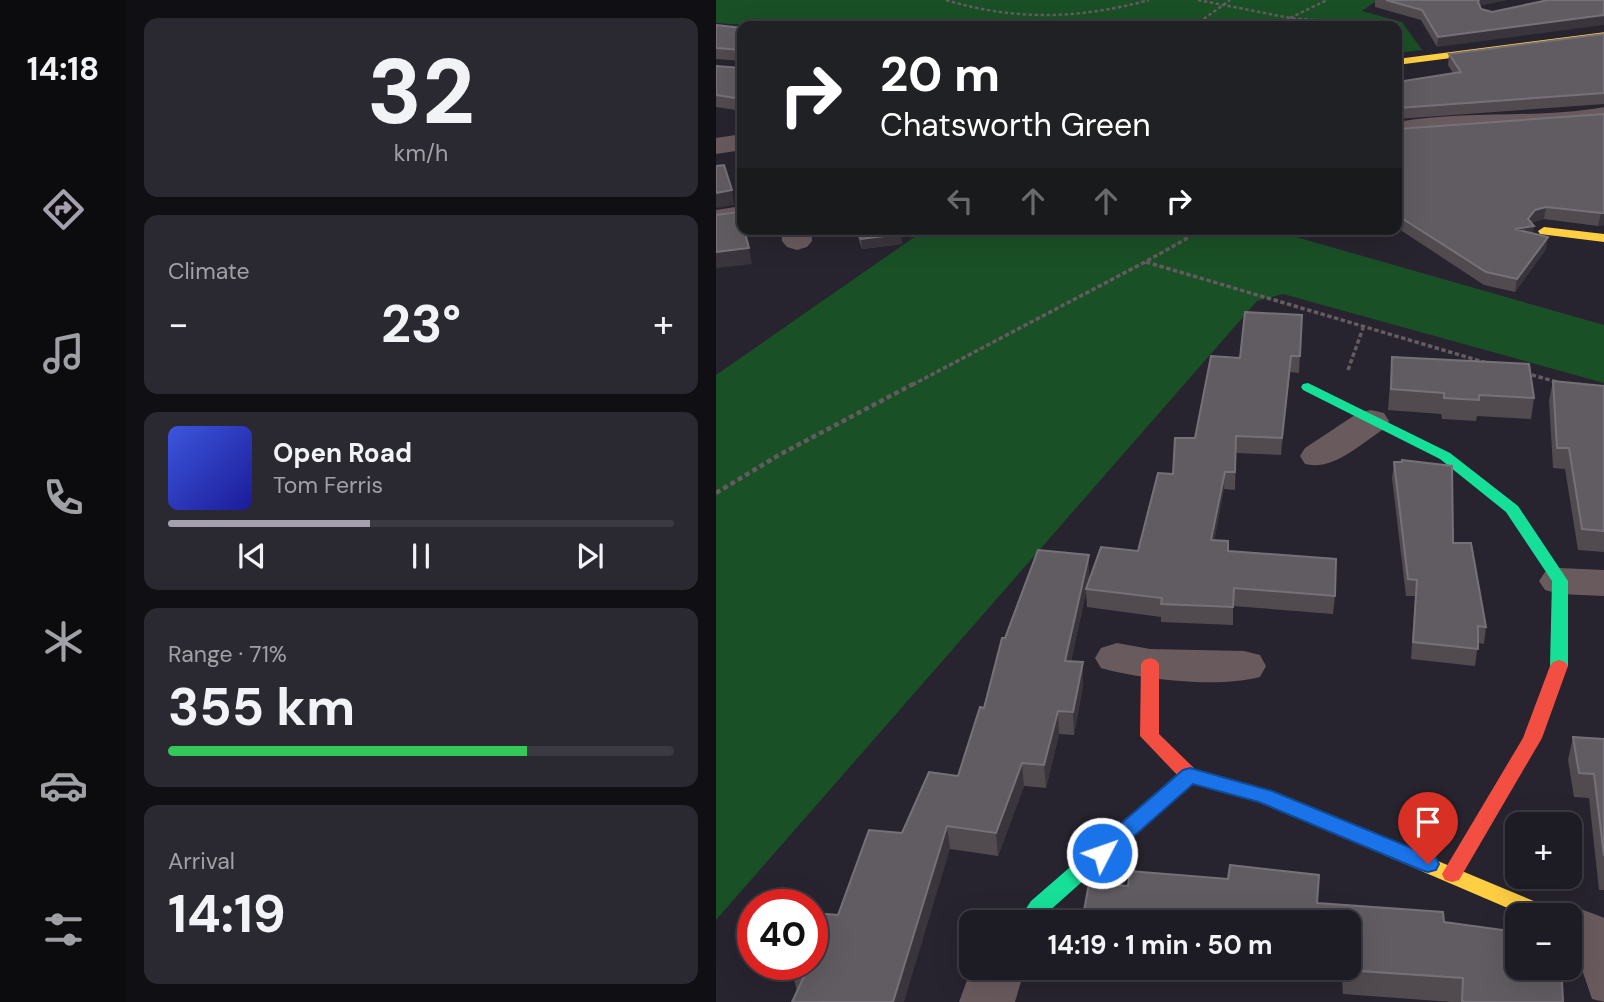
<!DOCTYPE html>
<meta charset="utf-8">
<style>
:root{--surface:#1d1b23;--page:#2a2830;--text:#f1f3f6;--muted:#a0a1a6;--line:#3b3941;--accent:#a4a0ad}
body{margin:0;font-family:"DM Sans",sans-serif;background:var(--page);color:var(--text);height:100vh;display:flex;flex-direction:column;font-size:26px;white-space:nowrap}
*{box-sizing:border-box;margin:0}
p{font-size:23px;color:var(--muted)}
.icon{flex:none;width:38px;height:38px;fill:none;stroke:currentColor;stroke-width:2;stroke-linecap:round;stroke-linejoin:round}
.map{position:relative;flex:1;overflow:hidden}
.panel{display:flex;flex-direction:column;gap:18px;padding:18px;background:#100f13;width:590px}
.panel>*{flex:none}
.top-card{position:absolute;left:21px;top:21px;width:665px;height:214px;border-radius:14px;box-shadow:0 7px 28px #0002,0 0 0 2px var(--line);background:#202124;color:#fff;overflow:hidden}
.fabs{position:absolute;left:789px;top:812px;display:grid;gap:14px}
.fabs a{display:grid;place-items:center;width:77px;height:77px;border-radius:14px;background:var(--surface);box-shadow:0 7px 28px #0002,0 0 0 2px var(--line);font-size:35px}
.speed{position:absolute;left:21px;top:889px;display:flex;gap:14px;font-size:35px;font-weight:700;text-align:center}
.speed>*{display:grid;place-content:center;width:91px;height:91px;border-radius:50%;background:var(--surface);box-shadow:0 7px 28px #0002,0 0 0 2px var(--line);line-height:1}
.speed .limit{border:10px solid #d22;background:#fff;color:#111}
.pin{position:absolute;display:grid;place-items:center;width:60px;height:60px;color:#fff;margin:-72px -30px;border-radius:50% 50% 50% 0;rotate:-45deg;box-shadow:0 0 7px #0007}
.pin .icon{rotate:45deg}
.me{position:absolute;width:77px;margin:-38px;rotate:49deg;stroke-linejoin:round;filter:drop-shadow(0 0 5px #0008)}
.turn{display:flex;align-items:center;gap:24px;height:147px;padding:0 28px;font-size:32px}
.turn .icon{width:91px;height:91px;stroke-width:2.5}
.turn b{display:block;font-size:49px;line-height:60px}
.lanes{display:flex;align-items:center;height:66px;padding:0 28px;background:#0003;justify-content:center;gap:35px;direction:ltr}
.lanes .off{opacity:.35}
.big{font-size:52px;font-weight:700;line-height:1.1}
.panel .tile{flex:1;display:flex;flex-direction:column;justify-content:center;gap:10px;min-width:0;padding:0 24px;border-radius:14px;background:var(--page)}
.panel .dial{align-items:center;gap:0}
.dial b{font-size:91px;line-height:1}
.song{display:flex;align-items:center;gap:21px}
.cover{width:84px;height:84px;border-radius:10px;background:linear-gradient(135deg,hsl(230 70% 55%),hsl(240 70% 35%))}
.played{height:7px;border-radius:4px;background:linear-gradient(90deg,var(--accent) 40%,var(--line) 40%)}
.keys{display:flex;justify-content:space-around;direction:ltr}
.heat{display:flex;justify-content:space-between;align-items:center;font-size:38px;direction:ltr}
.charge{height:10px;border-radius:5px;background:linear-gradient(90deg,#34c759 71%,var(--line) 0)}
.trip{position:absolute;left:243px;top:910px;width:402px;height:70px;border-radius:14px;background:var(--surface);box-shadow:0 7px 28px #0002,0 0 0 2px var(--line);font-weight:700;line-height:70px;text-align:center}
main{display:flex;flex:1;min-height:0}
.tabs{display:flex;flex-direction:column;width:126px;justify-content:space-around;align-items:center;background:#0c0b0e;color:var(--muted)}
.tabs .icon{width:49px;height:49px}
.tabs .selected{color:var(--accent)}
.tabs b{font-size:32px;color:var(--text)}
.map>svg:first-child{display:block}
.green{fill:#1a5026}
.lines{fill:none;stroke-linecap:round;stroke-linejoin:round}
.path-far2{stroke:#645a5f;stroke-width:2.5;stroke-dasharray:3.5 2.5;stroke-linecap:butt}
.path-far1{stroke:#645a5f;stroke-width:3.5;stroke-dasharray:4.5 2.5;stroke-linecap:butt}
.path{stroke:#645a5f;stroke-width:4.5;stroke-dasharray:5 3.5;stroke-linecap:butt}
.lane{fill:#695a5d;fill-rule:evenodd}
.street{fill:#695a5d;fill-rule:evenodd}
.fast{fill:#16e098;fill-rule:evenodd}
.slow{fill:#ffcf43;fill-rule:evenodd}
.jam{fill:#f24e42;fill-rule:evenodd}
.wall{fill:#514b50}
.shaded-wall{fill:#3a353c}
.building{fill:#615c61;stroke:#767178;stroke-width:2}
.route{fill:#1a73e8;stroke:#114b97;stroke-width:2}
</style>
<main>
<nav class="tabs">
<b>14:18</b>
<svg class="icon selected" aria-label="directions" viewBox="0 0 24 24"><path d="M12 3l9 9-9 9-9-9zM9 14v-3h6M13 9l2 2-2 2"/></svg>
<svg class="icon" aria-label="music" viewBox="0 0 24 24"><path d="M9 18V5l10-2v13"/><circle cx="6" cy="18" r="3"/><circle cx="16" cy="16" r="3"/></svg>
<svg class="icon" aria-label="phone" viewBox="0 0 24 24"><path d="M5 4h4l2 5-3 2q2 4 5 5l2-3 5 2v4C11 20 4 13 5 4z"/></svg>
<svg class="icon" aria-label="climate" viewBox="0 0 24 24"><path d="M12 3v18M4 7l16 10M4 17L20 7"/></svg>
<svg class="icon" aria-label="car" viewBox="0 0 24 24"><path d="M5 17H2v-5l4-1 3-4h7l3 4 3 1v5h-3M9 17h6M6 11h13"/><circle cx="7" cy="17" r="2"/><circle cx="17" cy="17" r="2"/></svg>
<svg class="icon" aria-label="filters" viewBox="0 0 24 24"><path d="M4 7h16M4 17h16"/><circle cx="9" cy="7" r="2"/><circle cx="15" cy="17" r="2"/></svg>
</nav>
<section class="panel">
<div class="tile dial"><b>32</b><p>km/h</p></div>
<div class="tile"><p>Climate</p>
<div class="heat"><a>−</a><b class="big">23°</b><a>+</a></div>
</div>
<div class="tile">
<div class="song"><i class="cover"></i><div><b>Open Road</b><p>Tom Ferris</p></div></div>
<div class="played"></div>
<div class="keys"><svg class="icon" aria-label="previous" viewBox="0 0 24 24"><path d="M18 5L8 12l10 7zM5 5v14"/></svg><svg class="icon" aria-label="pause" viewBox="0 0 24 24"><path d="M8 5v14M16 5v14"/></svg><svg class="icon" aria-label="next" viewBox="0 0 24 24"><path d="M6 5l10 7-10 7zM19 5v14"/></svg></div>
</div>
<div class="tile"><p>Range · 71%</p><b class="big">355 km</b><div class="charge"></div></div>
<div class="tile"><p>Arrival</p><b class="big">14:19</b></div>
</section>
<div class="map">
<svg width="889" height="1002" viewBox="0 0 889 1002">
<rect width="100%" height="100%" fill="#27242f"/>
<path class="green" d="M0 0H662L646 11 686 22 706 50 681 53V26H46L0 23Z
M210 229H552L888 325V383L567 294 541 301 0 920V375Z"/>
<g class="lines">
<path class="path-far2" d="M230 0C299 21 364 19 433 0
M482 0 574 18 664 26
M574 18 611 0
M478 26 514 0"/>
<path class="path-far1" d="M430 262 771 363
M632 370 647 328
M809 373 841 382
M196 385 429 262 470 239 474 229"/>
<path class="path" d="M0 493 63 455 199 383"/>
<path class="lane" d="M872 919 885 924 889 930V1002L876 999 854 934 859 924Z"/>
<path class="street" d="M889 107V122C820 134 750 127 681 138V122C750 110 819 119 889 107Z
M26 134V150L0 154V138Z
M26 206V224L0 228V210Z
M65 229H95L96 241 91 247 81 250 71 247 66 241Z
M655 410 668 413 673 421 668 429C644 444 618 471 589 464L584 456 589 448 642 413Z
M844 568 889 570V596L844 594 829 590 823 581 829 572Z
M401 643 434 649 528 651 544 655 550 666 544 677C503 688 427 680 385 668L379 658 385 648Z
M854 905 889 918V964L854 950V915H833L835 911Z
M256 967 309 968 299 1002H243Z"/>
<path class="fast" d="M592 383 734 453 802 506 852 581V666L849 670H837L834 666 836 581 790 512 724 459 587 390 585 387 587 384Z
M473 768 480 770 483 775 480 780 331 913 324 922H301L315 901 466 770Z"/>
<path class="slow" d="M889 32V38L681 65V59Z
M828 227 889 234V242L824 234 822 231Z
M633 824 837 909 840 915H808L626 837 623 832 626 827Z"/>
<path class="jam" d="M434 658 440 660 443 664V734L480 770 556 791 640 827 643 832 640 837 633 840 626 837 543 802 466 780 424 736 425 664 428 660Z
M843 660 849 662 852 666 826 738 743 880 736 882 729 880 726 874 807 738 834 666 837 662Z"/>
</g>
<path class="wall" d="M659 0H791L765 5 721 47 705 20 659 7Z
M0 25 26 28V111L0 107V66L26 68V61L0 59Z
M888 34V104L681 119V82L737 73 732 65 733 54Z
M888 114V225L882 226 828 219 817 222 816 224V233L830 249 799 292 768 285 686 231 680 232 676 229H681V128L682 129Z
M139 229H183L186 244 146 249Z
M586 315 583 373 574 372 565 455 520 453 519 490 508 489 498 541 512 551 619 596 617 614 517 606V625L445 622V617L371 607 370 592 355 661 367 685 358 735 343 734 330 788 308 786 282 856 234 849 81 992 76 970 122 915 186 833 242 776 268 708 373 555V577L372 583 422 551 457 474 479 438 524 358Z
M676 357 818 398 815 419 761 416 760 421 726 419 725 414 672 410Z
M837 381 888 386V552L862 550 849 469 837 468 833 400Z
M678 462 737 543 770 627 768 644 762 643 759 666 695 659 699 596H690L676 478Z
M857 737 888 739V890H883L873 798 858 797 852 760Z
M601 903 811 976 847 1002H736L627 994 626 979 530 968H634V922Z
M363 968H491L489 982 363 970Z"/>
<path class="shaded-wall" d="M763 0H791L765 5 761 12 762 2Z
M888 15V25L721 47 722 37Z
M16 190 18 205 0 208V193Z
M830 207 828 219 817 222 814 227 818 226 816 238 799 229 819 210Z
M885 213H888V225L882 226Z
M687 219 686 231 680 232 681 220Z
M185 234 186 244 146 249 145 239Z
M832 237 830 249 799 292 801 279Z
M33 248 36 264 0 268V252Z
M575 356 574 372 565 455 566 438Z
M509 472 508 489 495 558V540Z
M373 555V577L350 684 349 661Z
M367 662V685L358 735 357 712Z
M342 711 343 734 330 788 328 765Z
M306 763 308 786 282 856 280 833Z
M231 826 234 849 188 1002H177Z"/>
<path class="building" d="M670 0H763L762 2 765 9 776 12 832 0H888V15L722 37 706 10Z
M0 25 26 28V99L0 95V66L26 68V50L0 48Z
M888 34V93L682 108 681 116V82L745 72 733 54Z
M888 114V213H885L830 207 819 210 812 219 818 226 799 229 832 237 801 279 770 272 687 219 681 220V128L682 129Z
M8 165 16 190 0 193V166Z
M22 212 26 225V229H28L33 248 0 252V215Z
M141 229H183L185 234 145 239Z
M529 312 586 315 584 356H575L566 438 520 436 519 472H509L495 540 512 541V551L620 559 619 596 518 588 517 607 445 604 446 598 370 589 385 547 422 551 442 473 457 474 459 438H479L495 356 524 358Z
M676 357 813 364 818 398 763 395V400L728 398V393L675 389Z
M837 381 888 386V531L866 529 853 448H841Z
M686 460 736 466 737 543H755L770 627 762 626V649L697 642 701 580 692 579 678 462H686Z
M322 550 373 555 349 661 367 662 357 712 342 711 328 765 306 763 280 833 231 826 177 1002H76L90 972 76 970 78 964H96V917L98 913 122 915 153 830 186 833 213 772 242 776 264 707 268 708 286 638H289Z
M857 737 888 739V856L878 774 863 773Z
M514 865 603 875 601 903 727 912 728 922 802 932V968H811V976L846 981 847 1002H750L746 1001 747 978 629 970V968H634V922H366L373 883 412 886 414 871 512 879Z"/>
<path class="route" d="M474 768 556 791 720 858 723 864 720 870 712 872 705 870 543 802 477 784 393 858 386 861 378 858 375 853 378 847 467 770Z"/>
</svg>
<div class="fabs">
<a>+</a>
<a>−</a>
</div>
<div class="speed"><div class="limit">40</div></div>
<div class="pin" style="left:712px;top:864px;background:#d93025"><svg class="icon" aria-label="arrive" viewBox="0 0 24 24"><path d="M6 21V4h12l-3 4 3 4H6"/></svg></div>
<svg class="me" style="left:386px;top:853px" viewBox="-20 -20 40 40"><circle r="17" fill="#1a73e8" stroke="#fff" stroke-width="3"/><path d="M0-11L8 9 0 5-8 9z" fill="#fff"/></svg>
<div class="trip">14:19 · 1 min · 50 m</div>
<div class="top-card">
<div class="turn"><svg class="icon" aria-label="right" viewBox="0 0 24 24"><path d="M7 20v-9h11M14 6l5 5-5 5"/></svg><div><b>20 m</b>Chatsworth Green</div></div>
<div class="lanes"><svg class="icon off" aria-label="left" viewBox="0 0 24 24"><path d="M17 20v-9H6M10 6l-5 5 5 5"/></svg><svg class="icon off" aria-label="ahead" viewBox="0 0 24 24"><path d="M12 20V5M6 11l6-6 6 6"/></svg><svg class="icon off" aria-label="ahead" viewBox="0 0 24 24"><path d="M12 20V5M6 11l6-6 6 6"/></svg><svg class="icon" aria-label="right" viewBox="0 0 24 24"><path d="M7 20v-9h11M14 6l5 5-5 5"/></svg></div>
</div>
</div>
</main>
